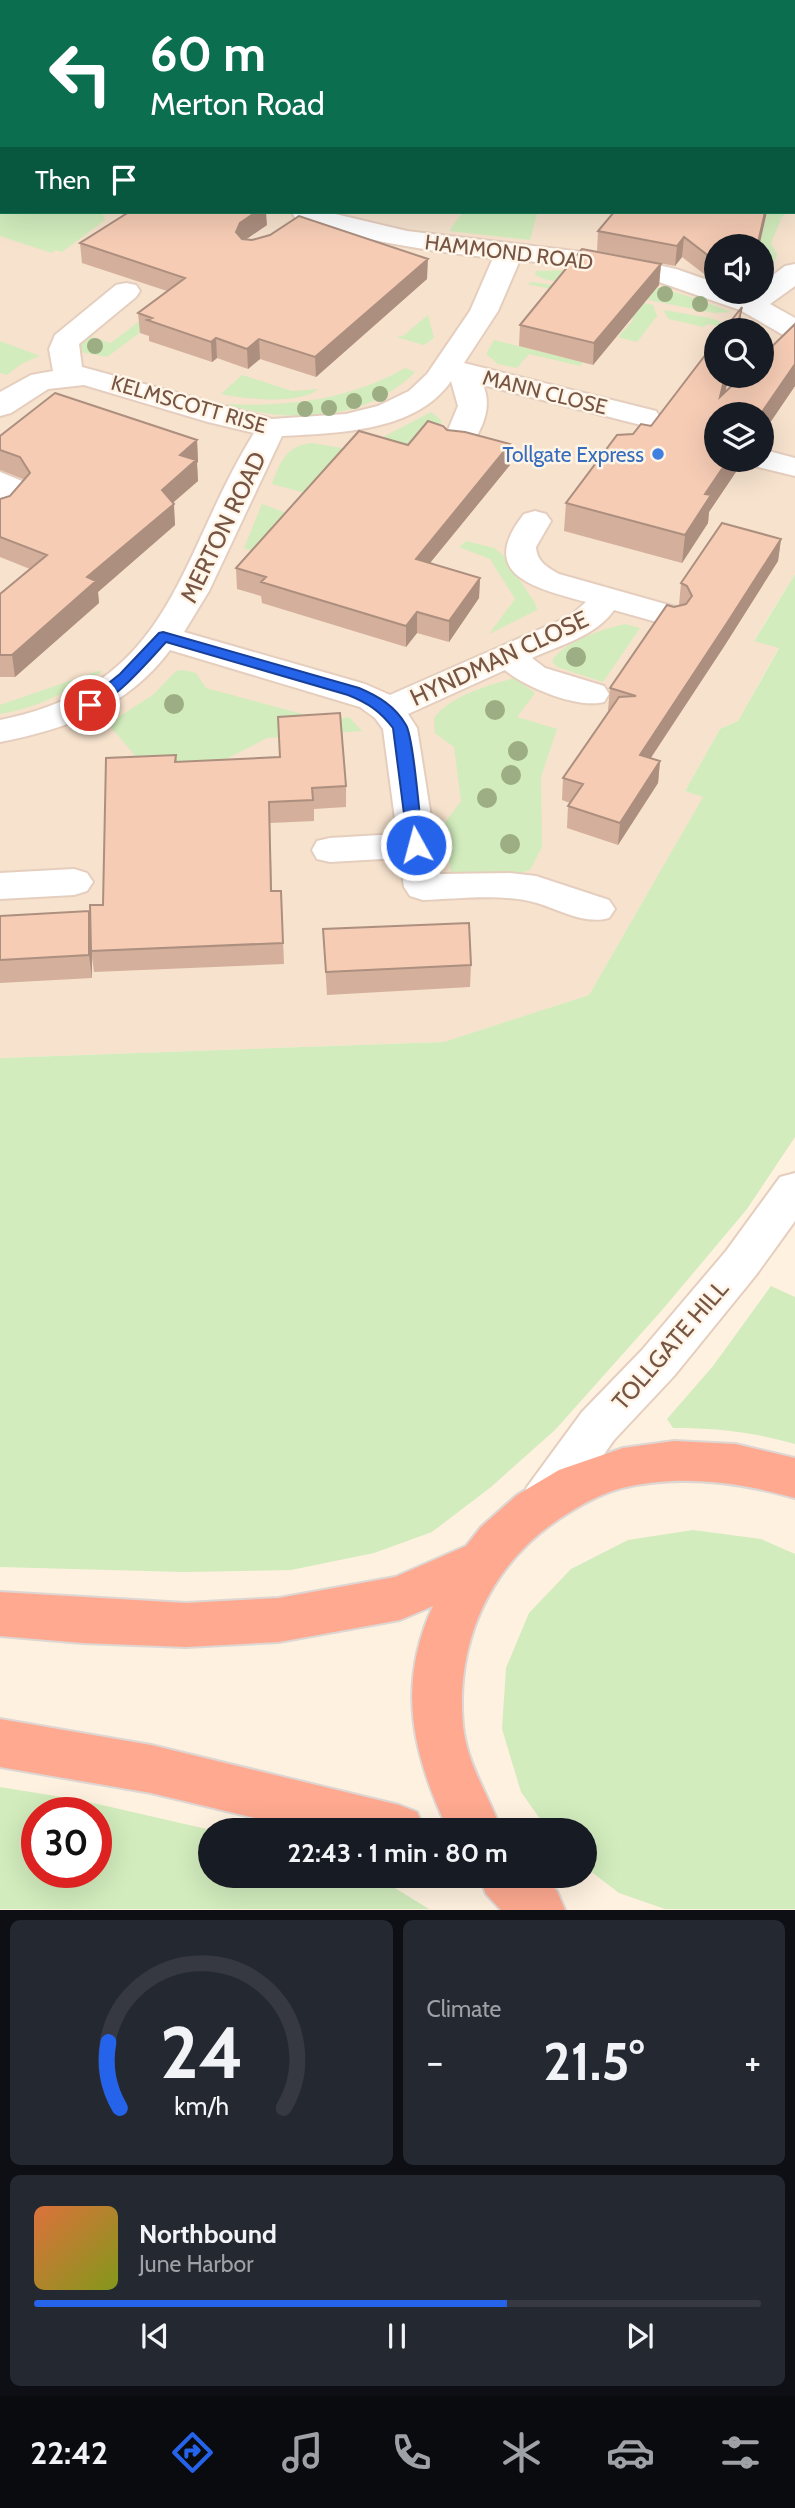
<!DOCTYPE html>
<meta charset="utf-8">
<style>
:root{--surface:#171b24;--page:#242831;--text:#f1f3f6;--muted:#9ea1a6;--line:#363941;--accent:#2563eb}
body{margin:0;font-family:Cabin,sans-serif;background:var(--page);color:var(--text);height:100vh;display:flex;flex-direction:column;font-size:26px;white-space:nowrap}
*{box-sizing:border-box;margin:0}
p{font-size:23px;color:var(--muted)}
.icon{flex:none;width:38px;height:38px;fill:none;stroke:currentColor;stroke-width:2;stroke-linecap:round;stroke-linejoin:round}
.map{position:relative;height:1910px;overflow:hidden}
.sheet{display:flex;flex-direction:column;gap:10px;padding:10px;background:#0d0f14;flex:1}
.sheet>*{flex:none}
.banner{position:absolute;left:0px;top:0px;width:796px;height:214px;box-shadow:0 7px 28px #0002;background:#0b6e4f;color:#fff;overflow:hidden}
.tools{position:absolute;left:704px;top:234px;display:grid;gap:14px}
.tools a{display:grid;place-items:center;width:70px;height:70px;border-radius:50%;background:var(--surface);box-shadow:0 7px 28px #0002;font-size:35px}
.speed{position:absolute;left:21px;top:1797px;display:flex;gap:14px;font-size:35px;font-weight:700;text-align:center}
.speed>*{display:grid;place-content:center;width:91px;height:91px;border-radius:50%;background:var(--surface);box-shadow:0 7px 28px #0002;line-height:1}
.speed .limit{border:10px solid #d22;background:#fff;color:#111}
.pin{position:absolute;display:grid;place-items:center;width:60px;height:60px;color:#fff;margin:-30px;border:4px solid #fff;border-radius:50%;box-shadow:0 2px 7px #0007}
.me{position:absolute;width:77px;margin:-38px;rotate:353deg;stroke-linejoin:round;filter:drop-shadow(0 0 5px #0008)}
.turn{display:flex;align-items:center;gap:24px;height:147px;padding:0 35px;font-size:32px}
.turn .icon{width:91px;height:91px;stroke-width:2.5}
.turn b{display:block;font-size:49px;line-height:60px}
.then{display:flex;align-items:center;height:66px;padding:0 35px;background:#0003;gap:14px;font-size:26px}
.big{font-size:52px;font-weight:700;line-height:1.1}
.sheet .tile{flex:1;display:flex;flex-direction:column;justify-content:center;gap:10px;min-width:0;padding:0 24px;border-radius:10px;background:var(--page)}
.sheet .dial{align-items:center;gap:0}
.dial svg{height:182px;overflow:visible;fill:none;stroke:var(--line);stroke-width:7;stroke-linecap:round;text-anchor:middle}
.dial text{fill:var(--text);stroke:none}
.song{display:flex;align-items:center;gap:21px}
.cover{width:84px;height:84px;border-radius:10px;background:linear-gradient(135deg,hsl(20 70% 55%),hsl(70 70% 35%))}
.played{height:7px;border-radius:4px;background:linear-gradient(90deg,var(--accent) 65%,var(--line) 65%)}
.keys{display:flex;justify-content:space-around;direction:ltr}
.heat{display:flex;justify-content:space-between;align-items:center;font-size:38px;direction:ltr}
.sheet .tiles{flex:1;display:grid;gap:10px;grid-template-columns:1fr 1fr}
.tile:last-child{grid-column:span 2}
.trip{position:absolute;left:198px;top:1818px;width:399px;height:70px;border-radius:35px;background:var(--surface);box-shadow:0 7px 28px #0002;font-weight:700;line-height:70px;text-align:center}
.dock{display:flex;height:112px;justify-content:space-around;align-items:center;background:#090b0e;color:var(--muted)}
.dock .icon{width:49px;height:49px}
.dock .selected{color:var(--accent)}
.dock b{font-size:32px;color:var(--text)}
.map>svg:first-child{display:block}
.residential{fill:#f6e2cd;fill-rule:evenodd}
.green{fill:#d2ecbd;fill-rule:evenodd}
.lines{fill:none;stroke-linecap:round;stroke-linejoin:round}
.minor-casing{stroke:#e5cebe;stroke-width:4}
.highway-casing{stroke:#ded6d2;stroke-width:4}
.minor{fill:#fff;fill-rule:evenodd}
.highway{fill:#fea990;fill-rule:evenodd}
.tree{fill:#9dae84}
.wall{fill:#d4af9c}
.shaded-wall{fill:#ac8f7f}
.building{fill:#f6ccb5;stroke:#ac8f7f;stroke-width:2}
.route{fill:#2563eb;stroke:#184099;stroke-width:2}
.shop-dot{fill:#3f7fe0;stroke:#fff5e7;stroke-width:2.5}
.labels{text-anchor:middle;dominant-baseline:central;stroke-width:5;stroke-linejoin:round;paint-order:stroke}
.far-street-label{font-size:21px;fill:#775545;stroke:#fff5e7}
.far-shop-label{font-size:21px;fill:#366cbe;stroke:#fff5e7;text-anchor:end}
.street-label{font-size:24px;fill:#775545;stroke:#fff5e7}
</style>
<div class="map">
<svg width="795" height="1910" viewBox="0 0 795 1910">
<rect width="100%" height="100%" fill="#fef1df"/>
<path class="residential" d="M795 32V574L754 640 779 647 738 721 720 729 685 791 704 796 589 995 445 1042 0 1058V213L794 212ZM716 247H761V292H716ZM716 331H761V376H716ZM716 415H761V460H716Z"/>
<path class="green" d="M0 0 244 2H2V212H102L105 220 62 252 55 250 52 253 0 236Z
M319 0H795V32L794 2H312Z
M463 212H529L537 214 530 240 449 231Z
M767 212H787L782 217 771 243 777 255 774 263 766 269 761 267 759 247Z
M574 270C628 278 679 291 731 312L714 313 544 279 535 275 536 271Z
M532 282 578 289 653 305 657 316 637 342 618 337 634 319 557 290 527 284Z
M160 305 161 317 107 357 81 352 74 346 86 335 111 343Z
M663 310 710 318 747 331 707 324 704 327 669 319Z
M428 315 434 338 424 345 396 337 403 336Z
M494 340 583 362 580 366 529 354 517 368 498 364 486 354Z
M0 341 40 356 21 364 7 375 0 373Z
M405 368 415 372C366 422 288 424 226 404 289 407 349 400 405 368Z
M242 375 292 391 318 389C301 405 243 399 221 394Z
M431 412 441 420V426L412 460 364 447Z
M311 443 342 448 333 459 349 463 309 494 272 484C280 462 286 446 311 443Z
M262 504 294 516 261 554 244 548Z
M466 541 494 548 503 555 535 603 537 610 489 634 515 599 490 559 459 547Z
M795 574V1137L747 1209 663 1309 555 1430 491 1487 432 1532 374 1553 291 1570 183 1572 0 1567V1058L444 1042 589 995 703 797 685 791 720 729 738 721 779 648 754 641Z
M625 624 640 628 603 682 557 667 552 661C564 641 604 629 625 624Z
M101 670 100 673C68 691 37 708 0 714V705Z
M184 670 196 673 206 688 328 721 349 717 362 731 267 738 189 778 145 767 108 724 154 694 176 671Z
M514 678 535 693 517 717 557 729 541 777 542 847 530 870 513 875 451 873 443 825 461 801 454 747 435 733 434 718C451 695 487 686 514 678Z
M771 1286 795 1297V1444C754 1432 716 1428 673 1428L667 1419 713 1366Z
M693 1530 761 1539 795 1554V1909H665L619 1893 585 1867 584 1830H548L521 1792 502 1729 506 1668 529 1613 571 1569 628 1540Z
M0 1787 80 1800 211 1830 210 1876H362L395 1888 429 1909H0ZM37 1813H96V1872H37Z"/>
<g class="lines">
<g class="minor-casing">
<path id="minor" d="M794 96H795V112H794Z
M294 212H327L407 231 616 256 676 269 716 283V292H761V284L785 266 795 264V286L770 304 795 318V339L785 336 740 310 659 282 616 272 520 260 498 311 464 363 656 411 660 417 656 423 645 426 483 385C493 407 482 430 469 448L458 451 447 448 443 442 458 406 451 381C416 432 338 433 282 436L209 591 184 632 365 684 390 695 570 616 586 602C537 588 475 576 524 514L535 511 546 514 551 521 536 547C537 562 547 567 559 574L683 609 688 616 683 623 671 626 614 610C596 636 560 645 532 658L545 668 604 686 609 694 604 702C578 709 525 687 505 670L408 714 417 728 440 874 510 873 536 876 609 900 615 909 609 918C585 925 560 910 537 903 505 893 457 899 423 900L410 896 404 887 400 858 330 862 317 859 312 850 317 841 330 838 397 834 383 729 375 718 360 707 170 650C128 707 67 729 0 742V720C174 686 176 559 254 433L208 422 84 385 48 389 11 413 0 416V392L31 375 53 371 49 349 55 335 116 285 126 283 136 285 140 291 136 297 79 344 82 367 272 419 346 414 378 406 409 391 427 374 470 311 493 258C426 251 361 240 296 220L293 214Z
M761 449 795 458V476L750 465 747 460H761Z
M0 472 22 481 30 494 11 516 0 518Z
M74 869 87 873 93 882 87 891 74 895 0 899V873Z
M795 1173V1221L756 1275 674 1376 614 1440 561 1515 544 1521 527 1515 520 1501 527 1487 582 1412 642 1350 726 1251 780 1177Z"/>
</g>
<g class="highway-casing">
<path id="highway" d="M674 1441 735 1444 795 1458V1498C739 1482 680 1474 622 1488 603 1493 586 1502 570 1512 493 1558 455 1638 463 1726 467 1765 489 1795 501 1830H448C413 1755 396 1686 433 1606L400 1620 279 1642 186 1647 83 1643 0 1636V1592L186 1603 279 1598 395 1577 466 1546 481 1527 517 1495 559 1470 623 1448Z
M0 1719 151 1745 399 1805 417 1812 425 1830H305L151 1793 0 1767Z
M479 1876H542L557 1891 565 1910H501L486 1894Z"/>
</g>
<use href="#minor" class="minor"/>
<use href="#highway" class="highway"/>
</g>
<g class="tree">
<circle cx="665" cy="294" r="8"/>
<circle cx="700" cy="304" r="8"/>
<circle cx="95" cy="346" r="8"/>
<circle cx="380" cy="394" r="8"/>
<circle cx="354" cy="401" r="8"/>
<circle cx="329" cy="408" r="8"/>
<circle cx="305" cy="409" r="8"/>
<circle cx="576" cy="657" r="10"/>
<circle cx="174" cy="704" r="10"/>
<circle cx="495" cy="710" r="10"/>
<circle cx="518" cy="751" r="10"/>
<circle cx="511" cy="775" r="10"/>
<circle cx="487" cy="798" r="10"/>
<circle cx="510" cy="844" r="10"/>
</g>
<path class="wall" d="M614 212 716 247V281L708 277 682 257 675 266 597 251 598 231Z
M267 225 246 239 427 279 316 377 260 359 248 369 217 358 212 362 149 341V336L140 333 138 313 167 291 82 263 80 243Z
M661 264 659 285 593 365 519 346 520 325Z
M795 324V386L761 436V415L716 460H744L709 512 708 523 682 563 564 531 566 503 633 434 725 393Z
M447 430 510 465 430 563 480 578 479 598 449 642 417 633 406 647 262 603 261 596 237 589 236 568 408 445Z
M0 436 197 440 198 462 197 463 198 481 173 503 175 525 98 592 99 603 15 677H0V594L30 569 0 557V499L10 496 24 480 23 479 0 470Z
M781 539 778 561 725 645 651 758 660 761 658 783 618 845 567 828 568 806 570 803 562 800 563 778 609 711 608 710 610 688 674 607 679 605 681 583Z
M176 755 177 762 346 786V807L314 809V821L270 823 272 891H281L284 964 94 972 92 957V978L0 983V916L89 911 103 905Z
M323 929 471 965 470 987 327 995Z"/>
<path class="shaded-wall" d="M256 212H266L267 225 241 243 236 232 240 223Z
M765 212H767L759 247H757Z
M684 237 682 257 675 266 677 246Z
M428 259 427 279 316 377 315 357Z
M661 264 659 285 593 365 594 343Z
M742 307 739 331H736Z
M216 338 217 358 212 362 211 342Z
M259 339 260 359 248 369 247 349Z
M795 364V386L761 436V415H760Z
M725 376H729L720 415V397Z
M197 440 198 462 197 463 198 481 163 511 162 490 180 455Z
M510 444V465L416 580V559Z
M728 460H744L709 512 708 523 682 563 685 535 705 494Z
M174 504 175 525 98 592 99 603 15 677 12 655 87 577Z
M781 539 778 561 725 645 638 777 640 755Z
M480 578 479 598 449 642V621Z
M417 612V633L406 647V626Z
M660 761 658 783 618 845 620 823Z
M89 911 92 934V978L89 955Z"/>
<path class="building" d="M129 212H256L240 223 236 232 242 239 252 240 270 235 299 216 428 259 315 357 259 339 247 349 216 338 211 342 147 320 152 318 138 313 185 278 80 243Z
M614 212H765L757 247H716V259L710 257 684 237 677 246 598 231Z
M582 249 661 264 594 343 520 325Z
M742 307 736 331H723Z
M795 324V364L760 415H716V460H728L705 494 711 495 685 535 566 503 617 435 633 434 641 424 651 426 716 341V376H725L720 397 742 376H761V357Z
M55 393 197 440 180 455 196 460 162 490 174 504 87 577 96 581 12 655H0V594L47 555 0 537V499L10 496 30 473 20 457 0 450V436Z
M428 421 443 426 447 430 465 432 510 444 416 559 480 578 449 621 417 612 406 626 261 582 266 577 236 568 359 431 408 445Z
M722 523 781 539 727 623 640 755 660 761 620 823 568 806 583 784 563 778 619 697 636 696 610 688 667 605 674 607 686 604 692 596 687 586 681 583Z
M340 713 346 786 312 788 313 800 269 802 271 891H281L283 943 91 951 90 905H103L106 758 176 755 175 762 280 757 278 717Z
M89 911V955L0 960V916Z
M469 923 471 965 326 972 323 929Z"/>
<path class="route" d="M163 632 359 688C378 696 395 706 406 725 414 739 420 823 423 845L421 849H410L408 845 393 728C380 711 368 703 348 695L166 642C152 657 105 713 85 708V702L120 674 159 633Z"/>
<circle class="shop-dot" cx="658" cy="454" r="7"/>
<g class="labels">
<g class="far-street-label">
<text transform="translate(509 252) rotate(7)">HAMMOND ROAD</text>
<text transform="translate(545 392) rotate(14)">MANN CLOSE</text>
<text transform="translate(189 404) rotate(16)">KELMSCOTT RISE</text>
</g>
<g class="far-shop-label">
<text x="644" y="454">Tollgate Express</text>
</g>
<g class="street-label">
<text transform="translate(223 527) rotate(-64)">MERTON ROAD</text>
<text transform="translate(499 658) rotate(-25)">HYNDMAN CLOSE</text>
<text transform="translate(670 1345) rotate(-49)">TOLLGATE HILL</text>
</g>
</g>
</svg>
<div class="tools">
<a><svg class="icon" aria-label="sound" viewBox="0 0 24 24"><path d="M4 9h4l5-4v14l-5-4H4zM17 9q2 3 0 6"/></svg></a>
<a><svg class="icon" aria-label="search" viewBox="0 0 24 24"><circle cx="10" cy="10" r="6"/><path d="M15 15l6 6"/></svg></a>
<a><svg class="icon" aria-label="layers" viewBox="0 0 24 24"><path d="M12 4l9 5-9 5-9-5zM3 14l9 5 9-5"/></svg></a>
</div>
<div class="speed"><div class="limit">30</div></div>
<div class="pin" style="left:90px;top:705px;background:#d93025"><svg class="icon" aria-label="arrive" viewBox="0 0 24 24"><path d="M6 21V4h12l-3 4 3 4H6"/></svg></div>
<svg class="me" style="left:416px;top:845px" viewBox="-20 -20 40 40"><circle r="17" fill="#2563eb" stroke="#fff" stroke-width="3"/><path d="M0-11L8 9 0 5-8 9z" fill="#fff"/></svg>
<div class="trip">22:43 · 1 min · 80 m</div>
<div class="banner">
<div class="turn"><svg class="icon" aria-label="left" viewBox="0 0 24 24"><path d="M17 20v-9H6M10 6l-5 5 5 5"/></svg><div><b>60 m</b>Merton Road</div></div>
<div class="then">Then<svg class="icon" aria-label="arrive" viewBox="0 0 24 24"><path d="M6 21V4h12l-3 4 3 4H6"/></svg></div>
</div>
</div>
<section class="sheet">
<div class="tiles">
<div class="tile dial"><svg viewBox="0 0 100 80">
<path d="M14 69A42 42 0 1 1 86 69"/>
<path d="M14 69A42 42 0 0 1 9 40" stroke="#2563eb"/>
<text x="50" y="56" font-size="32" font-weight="700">24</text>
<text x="50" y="72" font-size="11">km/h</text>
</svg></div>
<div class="tile"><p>Climate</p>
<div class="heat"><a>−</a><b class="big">21.5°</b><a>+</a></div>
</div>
<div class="tile">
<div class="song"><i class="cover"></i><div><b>Northbound</b><p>June Harbor</p></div></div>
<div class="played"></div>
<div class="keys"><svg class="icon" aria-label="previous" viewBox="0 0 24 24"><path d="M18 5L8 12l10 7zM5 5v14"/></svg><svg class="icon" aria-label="pause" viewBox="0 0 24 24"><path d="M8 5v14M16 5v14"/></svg><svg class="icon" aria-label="next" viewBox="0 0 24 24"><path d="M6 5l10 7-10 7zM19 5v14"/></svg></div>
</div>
</div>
</section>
<nav class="dock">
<b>22:42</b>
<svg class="icon selected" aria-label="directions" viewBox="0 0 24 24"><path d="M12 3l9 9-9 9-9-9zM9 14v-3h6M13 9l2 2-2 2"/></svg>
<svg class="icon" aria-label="music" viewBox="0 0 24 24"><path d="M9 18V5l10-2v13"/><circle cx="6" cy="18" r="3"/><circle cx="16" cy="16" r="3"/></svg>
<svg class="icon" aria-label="phone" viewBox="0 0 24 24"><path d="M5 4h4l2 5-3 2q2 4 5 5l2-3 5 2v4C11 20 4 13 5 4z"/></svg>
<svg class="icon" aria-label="climate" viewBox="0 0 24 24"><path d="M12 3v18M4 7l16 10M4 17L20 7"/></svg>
<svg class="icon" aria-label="car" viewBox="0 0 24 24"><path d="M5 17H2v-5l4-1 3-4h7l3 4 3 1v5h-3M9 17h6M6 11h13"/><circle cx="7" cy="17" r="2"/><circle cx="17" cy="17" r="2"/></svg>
<svg class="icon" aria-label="filters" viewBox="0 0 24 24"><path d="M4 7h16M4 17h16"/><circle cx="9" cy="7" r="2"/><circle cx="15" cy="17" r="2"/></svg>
</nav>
